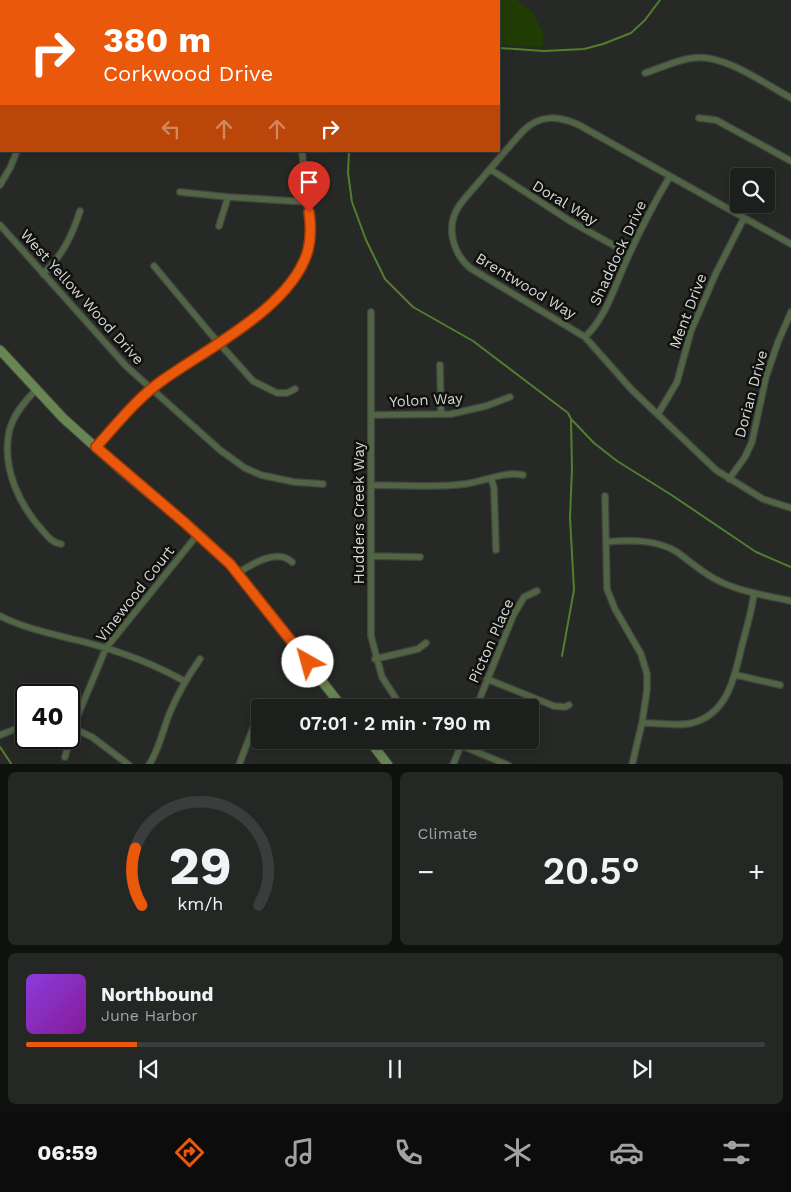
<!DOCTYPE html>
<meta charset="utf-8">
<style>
:root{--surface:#1c1f1c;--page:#252725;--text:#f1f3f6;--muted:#a0a2a3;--line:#3a3d3b;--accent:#ea580c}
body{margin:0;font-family:"Work Sans",sans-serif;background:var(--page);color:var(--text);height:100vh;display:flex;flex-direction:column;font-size:19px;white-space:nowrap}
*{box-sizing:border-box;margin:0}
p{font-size:16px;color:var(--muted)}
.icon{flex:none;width:28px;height:28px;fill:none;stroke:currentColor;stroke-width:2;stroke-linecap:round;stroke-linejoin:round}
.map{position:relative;height:764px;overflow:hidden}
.sheet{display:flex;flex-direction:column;gap:8px;padding:8px;background:#0f110f;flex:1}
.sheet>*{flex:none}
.banner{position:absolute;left:0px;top:0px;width:500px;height:152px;box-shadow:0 2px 12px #0003,0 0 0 1px var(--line);background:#ea580c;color:#fff;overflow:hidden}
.buttons{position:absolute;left:730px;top:168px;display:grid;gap:10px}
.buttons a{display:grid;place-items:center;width:45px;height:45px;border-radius:5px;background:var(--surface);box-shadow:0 2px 12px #0003,0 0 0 1px var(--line);font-size:25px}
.speed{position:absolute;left:15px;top:684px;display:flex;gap:10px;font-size:25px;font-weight:700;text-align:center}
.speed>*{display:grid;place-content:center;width:65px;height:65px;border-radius:50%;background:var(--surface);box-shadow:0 2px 12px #0003,0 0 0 1px var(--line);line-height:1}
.speed .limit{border:2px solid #111;border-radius:8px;background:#fff;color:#111}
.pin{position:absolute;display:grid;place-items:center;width:42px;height:42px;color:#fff;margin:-51px -21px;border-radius:50% 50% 50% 0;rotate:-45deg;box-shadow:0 0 5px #0007}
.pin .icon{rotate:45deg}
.me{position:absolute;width:55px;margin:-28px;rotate:322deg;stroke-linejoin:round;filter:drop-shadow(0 0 4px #0008)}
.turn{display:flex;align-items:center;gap:18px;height:105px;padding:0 20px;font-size:22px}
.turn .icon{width:65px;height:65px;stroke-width:2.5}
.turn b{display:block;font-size:35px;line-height:42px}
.lanes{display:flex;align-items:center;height:48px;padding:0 20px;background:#0003;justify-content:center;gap:25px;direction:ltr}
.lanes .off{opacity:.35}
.big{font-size:38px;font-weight:600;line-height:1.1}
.sheet .widget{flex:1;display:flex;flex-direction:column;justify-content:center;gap:8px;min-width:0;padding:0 18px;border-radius:8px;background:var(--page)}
.sheet .dial{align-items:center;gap:0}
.dial svg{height:130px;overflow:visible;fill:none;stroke:var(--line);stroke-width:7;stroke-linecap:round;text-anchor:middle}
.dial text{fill:var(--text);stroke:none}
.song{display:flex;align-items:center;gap:15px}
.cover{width:60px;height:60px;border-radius:8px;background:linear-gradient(135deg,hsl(270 70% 55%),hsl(290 70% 35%))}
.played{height:5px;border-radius:2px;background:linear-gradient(90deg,var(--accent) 15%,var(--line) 15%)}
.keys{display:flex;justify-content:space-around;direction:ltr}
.heat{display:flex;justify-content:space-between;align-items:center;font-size:28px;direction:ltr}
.sheet .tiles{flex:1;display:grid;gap:8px;grid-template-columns:1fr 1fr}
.widget:last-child{grid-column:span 2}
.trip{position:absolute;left:251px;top:699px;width:288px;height:50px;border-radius:5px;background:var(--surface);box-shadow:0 2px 12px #0003,0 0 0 1px var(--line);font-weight:600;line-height:50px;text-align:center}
.dock{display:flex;height:80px;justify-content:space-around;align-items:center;background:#0b0c0b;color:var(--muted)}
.dock .icon{width:35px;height:35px}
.dock .selected{color:var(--accent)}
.dock b{font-size:22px;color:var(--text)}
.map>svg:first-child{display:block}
.green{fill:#203c04}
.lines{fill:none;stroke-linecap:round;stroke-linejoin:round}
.stream{stroke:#527e2d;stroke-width:2}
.street-casing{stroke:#424541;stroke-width:8}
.secondary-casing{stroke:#424541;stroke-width:11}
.street{stroke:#516444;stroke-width:5.5}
.secondary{stroke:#688652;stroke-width:9}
.route-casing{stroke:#983908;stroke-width:12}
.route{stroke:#ea580c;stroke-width:9}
.labels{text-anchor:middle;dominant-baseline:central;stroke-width:5;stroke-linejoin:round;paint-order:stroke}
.street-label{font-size:15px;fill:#d5d7d4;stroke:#10110f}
</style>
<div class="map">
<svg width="791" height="765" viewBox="0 0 791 765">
<rect width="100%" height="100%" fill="#262925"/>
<path class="green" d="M445 0H516L532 11 543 32V47L499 45V1H444Z"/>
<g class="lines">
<path class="stream" d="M226 0 227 1
M499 48 544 51 584 49 603 44 631 33 645 20 660 0
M349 151 348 173 352 202 366 240 385 279 413 307 473 341 568 413 571 419 594 443 617 461 670 494 756 552 791 567
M562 656 574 590 570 518 572 468 571 420
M0 747 12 765"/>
<g class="street-casing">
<path id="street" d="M31 0 32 1
M126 0V1
M7 1 11 0
M0 3 1 2
M645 73C661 68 676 60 693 58 723 53 765 84 791 98
M699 118 716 120 791 161
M490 169 570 221 629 254
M0 185 10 168 17 151
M180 192 228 197 308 202
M0 225 126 366 220 450 245 468 261 475 294 482 323 484
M219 226 228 197
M791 244 579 125C559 116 541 114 524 130 510 145 497 161 484 176 476 186 466 196 459 206 445 227 453 253 470 268L585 337 632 390 716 470 763 499 791 508
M154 266 210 333 253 381 277 393H287L295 389
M43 274C62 256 72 236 80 211
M371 312V636L382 677 402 708
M585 337C605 318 613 291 624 266 637 236 653 205 670 176
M440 365 441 414
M36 390C24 402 13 415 9 432 2 468 19 505 43 531 48 537 53 543 61 544
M658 414 677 382 691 331 716 273 744 218
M371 415 451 414 486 406 510 397
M96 447 151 389 235 333 275 299 293 281 306 256 310 234 302 151
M491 478 494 488 496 550
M729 479 745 457 752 442 766 377 778 342 791 312
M371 485C402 485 435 488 465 484 485 481 504 471 523 475
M605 496 607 589 615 609 641 654 647 674V690L642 723 632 765
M606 542C630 540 656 539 677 552 691 562 705 575 721 582 742 592 768 596 791 601
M371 556 420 557
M238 573C252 564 277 548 292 562
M0 616C28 630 58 635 88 643 122 652 154 664 184 681
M375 659 418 649 426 643
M736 675 780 685
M487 679 554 706 565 707 569 705
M476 708 513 616 524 597 537 591
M642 723C658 722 675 727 692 723 728 714 735 676 742 645 747 627 752 610 754 593
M69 726 92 737 129 765
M0 735 26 725
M448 740 508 765
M65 757 73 727 106 648 198 534
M149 765C160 748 163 728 171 710 179 691 188 676 200 659
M239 765 253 728
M453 765 463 740"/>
</g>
<g class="secondary-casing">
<path id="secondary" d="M0 350 63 418 121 470 198 534 230 564 343 708
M369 740 388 765"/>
</g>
<use href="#street" class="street"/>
<use href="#secondary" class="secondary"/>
</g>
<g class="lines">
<g class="route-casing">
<path id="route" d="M308 662 230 564 185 523 96 447C117 424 137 398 163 380 208 348 293 306 308 250 311 238 311 225 309 212"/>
</g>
<use href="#route" class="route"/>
</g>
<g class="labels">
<g class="street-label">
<text transform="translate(565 203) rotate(31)">Doral Way</text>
<text transform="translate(618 253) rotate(-65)">Shaddock Drive</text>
<text transform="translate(526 286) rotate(31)">Brentwood Way</text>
<text transform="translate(82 297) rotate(48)">West Yellow Wood Drive</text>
<text transform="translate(688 311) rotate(-69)">Ment Drive</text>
<text transform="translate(751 394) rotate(-75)">Dorian Drive</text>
<text transform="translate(426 400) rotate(-3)">Yolon Way</text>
<text transform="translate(359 513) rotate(-90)">Hudders Creek Way</text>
<text transform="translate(135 594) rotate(-52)">Vinewood Court</text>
<text transform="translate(491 641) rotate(-66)">Picton Place</text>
</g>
</g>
</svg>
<div class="buttons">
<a><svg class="icon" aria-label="search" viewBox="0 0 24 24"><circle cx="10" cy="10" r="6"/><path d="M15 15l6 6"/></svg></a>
</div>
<div class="speed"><div class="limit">40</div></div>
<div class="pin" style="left:309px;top:212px;background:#d93025"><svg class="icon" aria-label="arrive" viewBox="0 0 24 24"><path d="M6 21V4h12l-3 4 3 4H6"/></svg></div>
<svg class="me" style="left:308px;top:662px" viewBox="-20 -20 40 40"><circle r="19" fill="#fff"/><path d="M0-13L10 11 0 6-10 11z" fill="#ea580c"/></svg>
<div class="trip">07:01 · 2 min · 790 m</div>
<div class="banner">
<div class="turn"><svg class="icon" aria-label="right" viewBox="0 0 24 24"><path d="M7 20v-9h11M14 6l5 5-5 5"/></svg><div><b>380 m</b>Corkwood Drive</div></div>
<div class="lanes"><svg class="icon off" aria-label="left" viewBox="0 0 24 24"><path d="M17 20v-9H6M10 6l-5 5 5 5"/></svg><svg class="icon off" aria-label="ahead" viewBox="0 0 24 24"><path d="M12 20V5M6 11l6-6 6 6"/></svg><svg class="icon off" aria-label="ahead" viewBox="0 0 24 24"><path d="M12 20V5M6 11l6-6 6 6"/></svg><svg class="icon" aria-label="right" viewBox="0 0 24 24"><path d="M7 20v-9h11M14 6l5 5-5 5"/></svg></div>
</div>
</div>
<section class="sheet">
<div class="tiles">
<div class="widget dial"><svg viewBox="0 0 100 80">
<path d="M14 69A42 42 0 1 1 86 69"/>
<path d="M14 69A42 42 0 0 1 10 34" stroke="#ea580c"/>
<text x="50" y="56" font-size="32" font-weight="700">29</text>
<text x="50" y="72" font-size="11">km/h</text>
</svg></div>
<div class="widget"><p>Climate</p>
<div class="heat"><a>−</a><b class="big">20.5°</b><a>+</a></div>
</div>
<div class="widget">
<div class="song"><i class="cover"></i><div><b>Northbound</b><p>June Harbor</p></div></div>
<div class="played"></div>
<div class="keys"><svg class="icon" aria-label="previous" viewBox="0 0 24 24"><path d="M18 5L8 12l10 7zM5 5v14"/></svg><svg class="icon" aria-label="pause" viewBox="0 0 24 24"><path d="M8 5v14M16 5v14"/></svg><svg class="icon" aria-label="next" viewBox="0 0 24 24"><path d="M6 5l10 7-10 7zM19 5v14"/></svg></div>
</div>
</div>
</section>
<nav class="dock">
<b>06:59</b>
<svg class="icon selected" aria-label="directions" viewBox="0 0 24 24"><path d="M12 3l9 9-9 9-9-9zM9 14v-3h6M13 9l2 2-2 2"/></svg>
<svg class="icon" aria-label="music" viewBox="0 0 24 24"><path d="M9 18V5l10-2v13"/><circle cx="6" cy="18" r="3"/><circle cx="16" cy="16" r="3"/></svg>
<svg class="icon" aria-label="phone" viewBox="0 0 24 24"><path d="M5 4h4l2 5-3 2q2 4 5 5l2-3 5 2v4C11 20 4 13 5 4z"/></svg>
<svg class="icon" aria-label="climate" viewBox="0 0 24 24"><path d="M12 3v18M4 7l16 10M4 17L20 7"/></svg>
<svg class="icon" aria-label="car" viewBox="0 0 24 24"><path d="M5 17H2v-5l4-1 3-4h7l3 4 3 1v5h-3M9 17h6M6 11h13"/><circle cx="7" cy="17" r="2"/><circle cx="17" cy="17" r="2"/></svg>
<svg class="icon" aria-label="filters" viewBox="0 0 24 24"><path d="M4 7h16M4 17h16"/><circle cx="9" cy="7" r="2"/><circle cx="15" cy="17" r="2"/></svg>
</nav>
